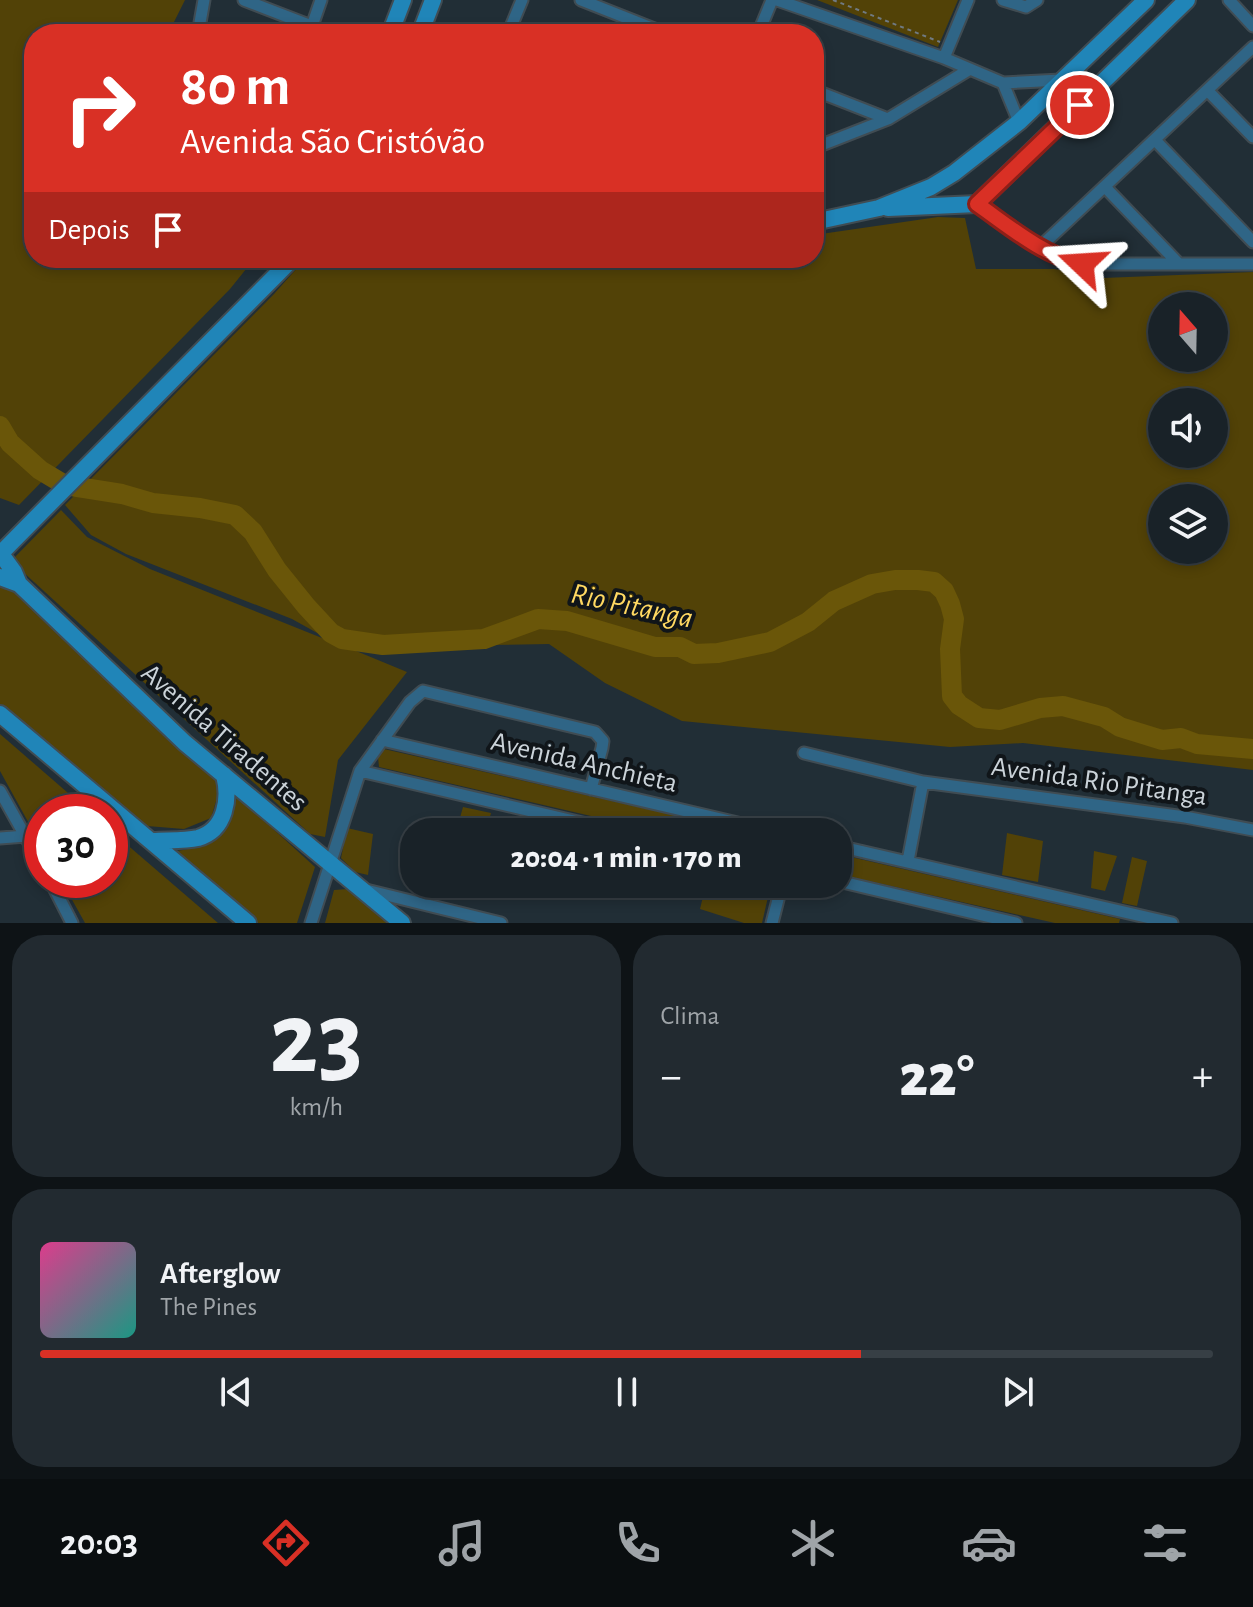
<!DOCTYPE html>
<html lang="pt">
<meta charset="utf-8">
<style>
:root{--surface:#192228;--page:#222a30;--text:#f1f3f6;--muted:#9fa4a8;--line:#373f45;--accent:#d93025}
body{margin:0;font-family:"Alegreya Sans",sans-serif;background:var(--page);color:var(--text);height:100vh;display:flex;flex-direction:column;font-size:30px;white-space:nowrap}
*{box-sizing:border-box;margin:0}
p{font-size:26px;color:var(--muted)}
.icon{flex:none;width:44px;height:44px;fill:none;stroke:currentColor;stroke-width:2;stroke-linecap:round;stroke-linejoin:round}
.map{position:relative;height:923px;overflow:hidden}
.side{display:flex;flex-direction:column;gap:12px;padding:12px;background:#0e1316;flex:1}
.side>*{flex:none}
.top-card{position:absolute;left:24px;top:24px;width:800px;height:244px;border-radius:32px;box-shadow:0 4px 12px #0003,0 0 0 2px var(--line);background:#d93025;color:#fff;overflow:hidden}
.needle{width:52px;rotate:340deg}
.buttons{position:absolute;left:1148px;top:292px;display:grid;gap:16px}
.buttons a{display:grid;place-items:center;width:80px;height:80px;border-radius:50%;background:var(--surface);box-shadow:0 4px 12px #0003,0 0 0 2px var(--line);font-size:40px}
.speed{position:absolute;left:24px;top:794px;display:flex;gap:16px;font-size:40px;font-weight:700;text-align:center}
.speed>*{display:grid;place-content:center;width:104px;height:104px;border-radius:50%;background:var(--surface);box-shadow:0 4px 12px #0003,0 0 0 2px var(--line);line-height:1}
.speed .limit{border:12px solid #d22;background:#fff;color:#111}
.pin{position:absolute;display:grid;place-items:center;width:68px;height:68px;color:#fff;margin:-34px;border:4px solid #fff;border-radius:50%;box-shadow:0 2px 8px #0007}
.me{position:absolute;width:88px;margin:-44px;rotate:290deg;stroke-linejoin:round;filter:drop-shadow(0 0 6px #0008)}
.turn{display:flex;align-items:center;gap:28px;height:168px;padding:0 24px;font-size:36px}
.turn .icon{width:104px;height:104px;stroke-width:2.5}
.turn b{display:block;font-size:56px;line-height:68px}
.then{display:flex;align-items:center;height:76px;padding:0 24px;background:#0003;gap:16px;font-size:30px}
.big{font-size:60px;font-weight:800;line-height:1.1}
.side .tile{flex:1;display:flex;flex-direction:column;justify-content:center;gap:12px;min-width:0;padding:0 28px;border-radius:32px;background:var(--page)}
.side .dial{align-items:center;gap:0}
.dial b{font-size:104px;line-height:1}
.song{display:flex;align-items:center;gap:24px}
.cover{width:96px;height:96px;border-radius:12px;background:linear-gradient(135deg,hsl(330 70% 55%),hsl(170 70% 35%))}
.played{height:8px;border-radius:4px;background:linear-gradient(90deg,var(--accent) 70%,var(--line) 70%)}
.keys{display:flex;justify-content:space-around;direction:ltr}
.heat{display:flex;justify-content:space-between;align-items:center;font-size:44px;direction:ltr}
.side .tiles{flex:1;display:grid;gap:12px;grid-template-columns:1fr 1fr}
.tile:last-child{grid-column:span 2}
.trip{position:absolute;left:400px;top:818px;width:452px;height:80px;border-radius:32px;background:var(--surface);box-shadow:0 4px 12px #0003,0 0 0 2px var(--line);font-weight:800;line-height:80px;text-align:center}
.tabs{display:flex;height:128px;justify-content:space-around;align-items:center;background:#0a0e10;color:var(--muted)}
.tabs .icon{width:56px;height:56px}
.tabs .selected{color:var(--accent)}
.tabs b{font-size:36px;color:var(--text)}
.map>svg:first-child{display:block}
.green{fill:#524207;fill-rule:evenodd}
.lines{fill:none;stroke-linecap:round;stroke-linejoin:round}
.river{stroke:#6a5609;stroke-width:20}
.street-casing{stroke:#404c53;stroke-width:15}
.secondary-casing{stroke:#404c53;stroke-width:20}
.path{stroke:#707a82;stroke-width:2;stroke-dasharray:4 4;stroke-linecap:butt}
.street{stroke:#2f6586;stroke-width:11}
.secondary{stroke:#2085b8;stroke-width:16}
.route-casing{stroke:#8d1f18;stroke-width:20}
.route{stroke:#d93025;stroke-width:14}
.labels{text-anchor:middle;dominant-baseline:central;stroke-width:8;stroke-linejoin:round;paint-order:stroke}
.street-label{font-size:28px;fill:#cbd3d9;stroke:#101519}
.water-label{font-size:30px;font-style:italic;fill:#ffd962;stroke:#101519}
</style>
<div class="map">
<svg width="1253" height="923" viewBox="0 0 1253 923">
<rect width="100%" height="100%" fill="#212e36"/>
<path class="green" d="M0 0H185L168 34H34V258H255L230 289 19 505 0 498Z
M817 0H958L938 47Z
M938 217 965 218 976 269H1054L1103 278 1253 272V770L1023 743 950 747 682 721 605 683 549 644 488 645 414 651 344 646 407 672 338 760 325 837 310 834 11 561 61 510 87 537 150 569 337 644 292 619 126 554 91 535 65 505 274 294 306 258H525L556 261 594 258H814V235ZM1162 306H1214V358H1162ZM1162 402H1214V454H1162ZM1162 498H1214V550H1162Z
M0 579 221 785 211 818 184 829 147 826 0 706Z
M0 734 90 812H42V847L0 771Z
M384 749 695 820 692 832H660L379 767 378 757Z
M237 796 315 867 297 923H258L177 851C219 845 221 832 237 796Z
M463 807 491 813 486 832H456Z
M347 828 373 834 368 875 355 872 341 858Z
M110 830 218 923H85L61 880H110Z
M1007 833 1043 841 1038 882 1002 875Z
M1094 851 1117 856 1105 891 1091 888Z
M838 854 1120 919 1119 923H1055L838 874Z
M1132 857 1147 861 1137 906 1122 903Z
M706 884H771L762 923H744L700 909Z
M348 889 390 923H325L334 890Z"/>
<g class="lines">
<path class="river" d="M0 426 10 443 40 470 65 485 122 494 153 503 200 508 235 515 253 532 277 570 306 606 331 633 342 639 383 645 484 639 538 619 567 621 655 647H680L694 654 718 653 770 642 808 622 834 601 872 584 895 580H918L934 582 944 591 950 604 954 619 950 649 952 696 959 705 979 718 1000 720 1040 708 1063 706 1104 717 1120 727 1162 740 1181 738 1197 744 1253 749"/>
<g class="street-casing">
<path id="street" d="M244 0 332 34
M581 0 667 34
M777 0 944 58 1003 83 1061 80
M1003 0 1026 7 1037 0
M1229 0 1253 26
M312 26 321 0
M198 34 204 0
M508 34 522 0
M758 34 772 0
M944 58 968 0
M1003 83 1019 122
M814 90 888 119
M1208 91 1253 137
M1155 140 1253 242
M814 148 888 119 970 69
M1105 187 1178 263
M977 204 1039 248 1066 261 1094 264H1253
M1039 248 1253 47
M382 740 776 832
M804 753 923 782
M360 771 621 832
M0 791 42 866
M707 832 711 818
M0 838 26 836
M838 846 1172 923
M908 861 923 782 1185 817 1253 830
M50 880 72 923
M838 881 1016 923
M366 890 501 923
M311 923 360 771 410 702 423 691 595 732 603 741 602 748 591 789
M772 923 782 884"/>
</g>
<g class="secondary-casing">
<path id="secondary" d="M390 34 403 0
M420 34 433 0
M888 208 977 204 1187 0
M814 222 879 208 931 187 954 173 1019 122 1146 0
M0 554 293 258
M1 554 14 572 19 584 185 743 402 923
M0 577 19 584
M0 714 248 923
M153 841C167 840 184 841 198 838 226 830 230 798 224 775"/>
</g>
<path class="path" d="M833 0 940 42"/>
<use href="#street" class="street"/>
<use href="#secondary" class="secondary"/>
</g>
<g class="lines">
<g class="route-casing">
<path id="route" d="M1080 105 977 204C1010 227 1042 255 1082 264"/>
</g>
<use href="#route" class="route"/>
</g>
<g class="labels">
<g class="street-label">
<text transform="translate(224 738) rotate(41)">Avenida Tiradentes</text>
<text transform="translate(584 763) rotate(13)">Avenida Anchieta</text>
<text transform="translate(1099 782) rotate(8)">Avenida Rio Pitanga</text>
</g>
<g class="water-label">
<text transform="translate(632 606) rotate(12)">Rio Pitanga</text>
</g>
</g>
</svg>
<div class="buttons">
<a><svg class="needle" viewBox="-14 -14 28 28"><path d="M0-13l5 13h-10z" fill="#e53935"/><path d="M0 13l5-13h-10z" fill="#9fa4a8"/></svg></a>
<a><svg class="icon" aria-label="sound" viewBox="0 0 24 24"><path d="M4 9h4l5-4v14l-5-4H4zM17 9q2 3 0 6"/></svg></a>
<a><svg class="icon" aria-label="layers" viewBox="0 0 24 24"><path d="M12 4l9 5-9 5-9-5zM3 14l9 5 9-5"/></svg></a>
</div>
<div class="speed"><div class="limit">30</div></div>
<div class="pin" style="left:1080px;top:105px;background:#d93025"><svg class="icon" aria-label="arrive" viewBox="0 0 24 24"><path d="M6 21V4h12l-3 4 3 4H6"/></svg></div>
<svg class="me" style="left:1082px;top:264px" viewBox="-20 -20 40 40"><path d="M0-17L14 15 0 8-14 15z" fill="#d93025" stroke="#fff" stroke-width="4"/></svg>
<div class="trip">20:04 · 1 min · 170 m</div>
<div class="top-card">
<div class="turn"><svg class="icon" aria-label="right" viewBox="0 0 24 24"><path d="M7 20v-9h11M14 6l5 5-5 5"/></svg><div><b>80 m</b>Avenida São Cristóvão</div></div>
<div class="then">Depois<svg class="icon" aria-label="arrive" viewBox="0 0 24 24"><path d="M6 21V4h12l-3 4 3 4H6"/></svg></div>
</div>
</div>
<section class="side">
<div class="tiles">
<div class="tile dial"><b>23</b><p>km/h</p></div>
<div class="tile"><p>Clima</p>
<div class="heat"><a>−</a><b class="big">22°</b><a>+</a></div>
</div>
<div class="tile">
<div class="song"><i class="cover"></i><div><b>Afterglow</b><p>The Pines</p></div></div>
<div class="played"></div>
<div class="keys"><svg class="icon" aria-label="previous" viewBox="0 0 24 24"><path d="M18 5L8 12l10 7zM5 5v14"/></svg><svg class="icon" aria-label="pause" viewBox="0 0 24 24"><path d="M8 5v14M16 5v14"/></svg><svg class="icon" aria-label="next" viewBox="0 0 24 24"><path d="M6 5l10 7-10 7zM19 5v14"/></svg></div>
</div>
</div>
</section>
<nav class="tabs">
<b>20:03</b>
<svg class="icon selected" aria-label="directions" viewBox="0 0 24 24"><path d="M12 3l9 9-9 9-9-9zM9 14v-3h6M13 9l2 2-2 2"/></svg>
<svg class="icon" aria-label="music" viewBox="0 0 24 24"><path d="M9 18V5l10-2v13"/><circle cx="6" cy="18" r="3"/><circle cx="16" cy="16" r="3"/></svg>
<svg class="icon" aria-label="phone" viewBox="0 0 24 24"><path d="M5 4h4l2 5-3 2q2 4 5 5l2-3 5 2v4C11 20 4 13 5 4z"/></svg>
<svg class="icon" aria-label="climate" viewBox="0 0 24 24"><path d="M12 3v18M4 7l16 10M4 17L20 7"/></svg>
<svg class="icon" aria-label="car" viewBox="0 0 24 24"><path d="M5 17H2v-5l4-1 3-4h7l3 4 3 1v5h-3M9 17h6M6 11h13"/><circle cx="7" cy="17" r="2"/><circle cx="17" cy="17" r="2"/></svg>
<svg class="icon" aria-label="filters" viewBox="0 0 24 24"><path d="M4 7h16M4 17h16"/><circle cx="9" cy="7" r="2"/><circle cx="15" cy="17" r="2"/></svg>
</nav>
